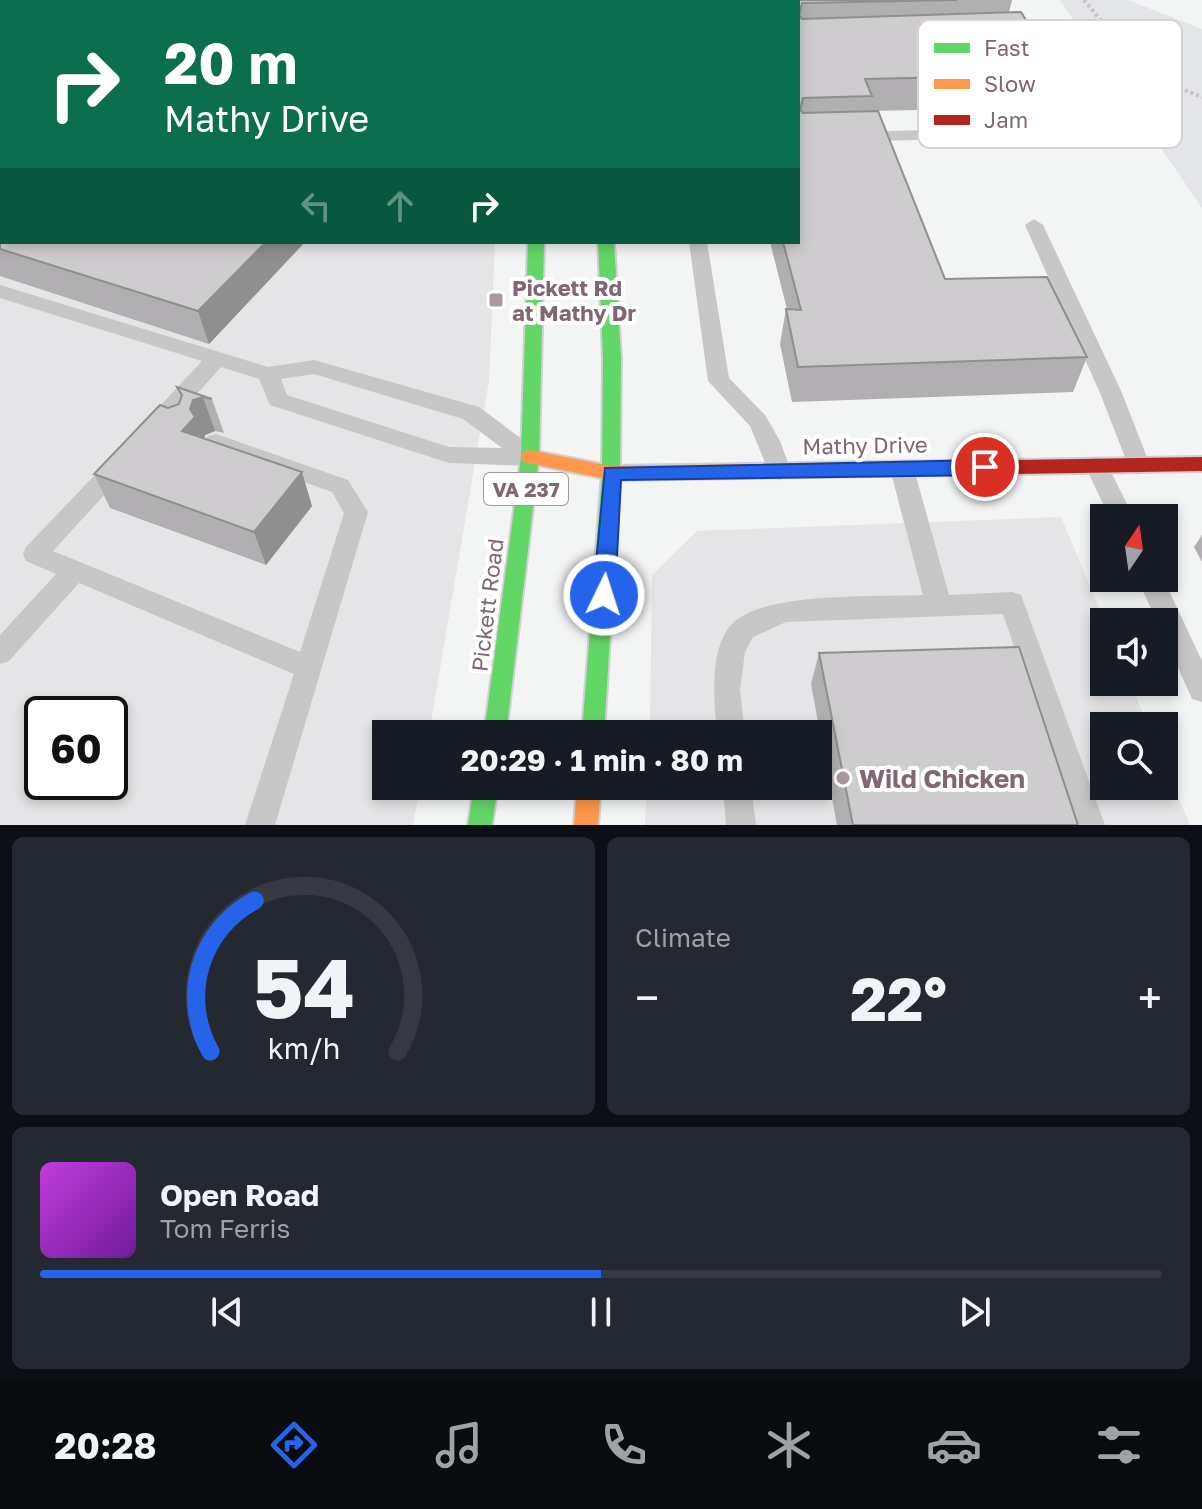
<!DOCTYPE html>
<meta charset="utf-8">
<style>
:root{--surface:#171b24;--page:#242831;--text:#f1f3f6;--muted:#9ea1a6;--line:#363941;--accent:#2563eb}
body{margin:0;font-family:"Golos Text",sans-serif;background:var(--page);color:var(--text);height:100vh;display:flex;flex-direction:column;font-size:30px;white-space:nowrap}
*{box-sizing:border-box;margin:0}
p{font-size:26px;color:var(--muted)}
.icon{flex:none;width:44px;height:44px;fill:none;stroke:currentColor;stroke-width:2;stroke-linecap:round;stroke-linejoin:round}
.map{position:relative;height:825px;overflow:hidden}
.drawer{display:flex;flex-direction:column;gap:12px;padding:12px;background:#0d0f14;flex:1}
.drawer>*{flex:none}
.hud{position:absolute;left:0px;top:0px;width:800px;height:244px;box-shadow:0 4px 12px #0003;background:#0b6e4f;color:#fff;overflow:hidden}
.needle{width:52px;rotate:13deg}
.tools{position:absolute;left:1090px;top:504px;display:grid;gap:16px}
.tools a{display:grid;place-items:center;width:88px;height:88px;border-radius:0px;background:var(--surface);box-shadow:0 4px 12px #0003;font-size:40px}
.speed{position:absolute;left:24px;top:696px;display:flex;gap:16px;font-size:40px;font-weight:700;text-align:center}
.speed>*{display:grid;place-content:center;width:104px;height:104px;border-radius:50%;background:var(--surface);box-shadow:0 4px 12px #0003;line-height:1}
.speed .limit{border:4px solid #111;border-radius:12px;background:#fff;color:#111}
.pin{position:absolute;display:grid;place-items:center;width:68px;height:68px;color:#fff;margin:-34px;border:4px solid #fff;border-radius:50%;box-shadow:0 2px 8px #0007}
.me{position:absolute;width:88px;margin:-44px;rotate:4deg;stroke-linejoin:round;filter:drop-shadow(0 0 6px #0008)}
.turn{display:flex;align-items:center;gap:28px;height:168px;padding:0 32px;font-size:36px}
.turn .icon{width:104px;height:104px;stroke-width:2.5}
.turn b{display:block;font-size:56px;line-height:68px}
.lanes{display:flex;align-items:center;height:76px;padding:0 32px;background:#0003;justify-content:center;gap:40px;direction:ltr}
.lanes .off{opacity:.35}
.big{font-size:60px;font-weight:700;line-height:1.1}
.drawer .widget{flex:1;display:flex;flex-direction:column;justify-content:center;gap:12px;min-width:0;padding:0 28px;border-radius:12px;background:var(--page)}
.drawer .dial{align-items:center;gap:0}
.dial svg{height:208px;overflow:visible;fill:none;stroke:var(--line);stroke-width:7;stroke-linecap:round;text-anchor:middle}
.dial text{fill:var(--text);stroke:none}
.song{display:flex;align-items:center;gap:24px}
.cover{width:96px;height:96px;border-radius:12px;background:linear-gradient(135deg,hsl(290 70% 55%),hsl(280 70% 35%))}
.played{height:8px;border-radius:4px;background:linear-gradient(90deg,var(--accent) 50%,var(--line) 50%)}
.keys{display:flex;justify-content:space-around;direction:ltr}
.heat{display:flex;justify-content:space-between;align-items:center;font-size:44px;direction:ltr}
.drawer .tiles{flex:1;display:grid;gap:12px;grid-template-columns:1fr 1fr}
.widget:last-child{grid-column:span 2}
.trip{position:absolute;left:372px;top:720px;width:460px;height:80px;border-radius:0px;background:var(--surface);box-shadow:0 4px 12px #0003;font-weight:700;line-height:80px;text-align:center}
.tab-bar{display:flex;height:128px;justify-content:space-around;align-items:center;background:#090b0e;color:var(--muted)}
.tab-bar .icon{width:56px;height:56px}
.tab-bar .selected{color:var(--accent)}
.tab-bar b{font-size:36px;color:var(--text)}
.map>svg:first-child{display:block}
.built{fill:#e5e4e6;fill-rule:evenodd}
.green{fill:#e3e5e8}
.lines{fill:none;stroke-linecap:round;stroke-linejoin:round}
.fast-casing{stroke:#d2d1d2;stroke-width:4}
.slow-casing{stroke:#d2d1d2;stroke-width:4}
.jam-casing{stroke:#d2d1d2;stroke-width:4}
.path{stroke:#c7c4c5;stroke-width:4;stroke-dasharray:3 3;stroke-linecap:butt}
.lane{fill:#c8c7c8;fill-rule:evenodd}
.fast{fill:#63d668;fill-rule:evenodd}
.slow{fill:#ff974d;fill-rule:evenodd}
.jam{fill:#b3261e;fill-rule:evenodd}
.wall{fill:#b1afb1}
.shaded-wall{fill:#908f90}
.building{fill:#ceccce;stroke:#908f90;stroke-width:2}
.route{fill:#2563eb;stroke:#184099;stroke-width:2}
.poi-dot{fill:#a998a0;stroke:#fff;stroke-width:3}
.labels{text-anchor:middle;dominant-baseline:central;stroke-width:8;stroke-linejoin:round;paint-order:stroke}
.shield{fill:#fff;stroke:#a7949d;stroke-width:2}
.shield-label{font-size:20px;font-weight:bold;fill:#816673}
.poi-label{font-size:22px;font-weight:bold;fill:#816673;stroke:#fff;text-anchor:start}
.street-label{font-size:22px;fill:#816673;stroke:#fff}
.near-poi-label{font-size:26px;font-weight:bold;fill:#816673;stroke:#fff;text-anchor:start}
.key{fill:#fff;stroke:#d9d1d5;stroke-width:2}
.key-label{font-size:22px;fill:#816673}
</style>
<div class="map">
<svg width="1202" height="825" viewBox="0 0 1202 825">
<rect width="100%" height="100%" fill="#f3f4f4"/>
<path class="built" d="M0 0H506L2 2V242H495L489 380 429 734H386V786H420L413 825H0ZM42 714H110V782H42Z
M1061 517 1105 622 1104 682H1130L1148 726H1104V786H1164V764L1190 825H645L647 786H818V734H650L652 575 697 531Z"/>
<path class="green" d="M1060 0H1128L1202 29V208Z"/>
<g class="lines">
<g class="fast-casing">
<path id="fast" d="M532 0H544L531 2Z
M583 0H595V2H583Z
M528 242H544L539 457 506 734H484L521 457Z
M598 242H614L621 358 620 473 604 734H582L602 473 603 358Z
M474 786H498L492 825H468Z"/>
</g>
<g class="slow-casing">
<path id="slow" d="M530 450 611 466 946 461 953 463 955 468 953 473 946 475 611 480 523 462 521 457 523 452Z
M577 786H601L598 825H574Z"/>
</g>
<g class="jam-casing">
<path id="jam" d="M1202 457V471L946 475 939 473 937 468 939 463 946 461Z"/>
</g>
<path class="path" d="M1084 0 1137 64 1164 82 1202 97"/>
<path class="lane" d="M636 0H650V2H636Z
M1065 127 1073 132 1071 136 798 143V133Z
M1034 219 1043 225 1122 393 1150 465 1147 471 1139 474 1131 471 1128 465 1100 393 1025 225Z
M689 242H707L729 378 765 415 780 441 791 471 787 477 779 480 771 477 750 426 708 381Z
M0 285 268 367 314 360 479 407 538 451 541 457 538 463 530 466 449 463 270 405 259 379 221 367 160 435H144L141 429 144 423 202 361 0 298ZM314 374 463 419 502 448 449 447 287 395 281 379Z
M216 434 348 480 368 512 275 825H245L294 674 79 583 9 661 0 664V635L56 574 26 561 23 554 26 547 112 457 120 454 128 457 131 463 128 469 53 551 300 652 344 513 332 492 208 448 205 442 208 436Z
M1097 457 1105 460 1134 518H1110L1085 466 1089 460Z
M902 460 910 463 914 469 949 595 1012 592 1021 595 1105 825H1075L1003 614 786 622 753 637 745 652 740 689 745 734H717C714 703 708 644 735 621 769 592 878 597 923 595L890 469 894 463Z
M1137 578H1163L1202 661V702L1192 699 1164 636V622H1157Z
M723 786H751L756 825H726Z"/>
<use href="#fast" class="fast"/>
<use href="#slow" class="slow"/>
<use href="#jam" class="jam"/>
</g>
<path class="wall" d="M0 0 305 242 209 344 0 276Z
M658 0H1012L1009 12 1060 75 1049 107 869 111V112L945 279 1087 357 1073 392 792 402 780 344 786 309H787L770 242H798V2H659Z
M177 387 212 399 224 433 215 431 205 435 204 438 312 506 266 565 110 508 94 474 179 404 181 397Z
M1202 535V562L1194 547Z
M819 653 1078 825H837L811 684Z"/>
<path class="shaded-wall" d="M266 242H305L209 344 198 311Z
M203 397 215 431 205 435 204 440 182 431 193 400Z
M302 472 312 506 266 565 254 532Z"/>
<path class="building" d="M0 0H103L112 2H2V242H266L198 311 0 249Z
M664 0H957L802 3 799 16 802 19 1021 12 1060 75 865 79 872 96 803 98 800 110 803 113 878 111 945 279 1047 277 1087 357 798 367 786 309 801 310 783 242H798V2H664Z
M177 387 212 399 203 397 193 400 190 409 195 417 182 431 302 472 254 532 94 474 160 405 168 408 179 404 182 395Z
M1019 647 1078 825H853L819 653Z"/>
<path class="route" d="M985 460 995 467 985 475 621 480 615 595 611 601 604 604 597 601 593 595 605 468Z"/>
<g class="poi-dot">
<rect x="488" y="292" width="16" height="16" rx="4"/>
<circle cx="843" cy="778" r="8"/>
</g>
<g class="labels">
<rect class="shield" x="484" y="473" width="84" height="32" rx="6"/>
<g class="shield-label">
<text x="526" y="489">VA 237</text>
</g>
<g class="poi-label">
<text x="512" y="287">Pickett Rd<tspan x="512" dy="25">at Mathy Dr</tspan></text>
</g>
<g class="street-label">
<text transform="translate(865 445) rotate(-1)">Mathy Drive</text>
<text transform="translate(487 605) rotate(-83)">Pickett Road</text>
</g>
<g class="near-poi-label">
<text x="859" y="778">Wild Chicken</text>
</g>
</g>
<rect x="918" y="20" width="264" height="128" rx="12" class="key"/>
<rect x="934" y="43" width="36" height="10" fill="#63d668"/>
<rect x="934" y="79" width="36" height="10" fill="#ff974d"/>
<rect x="934" y="115" width="36" height="10" fill="#b3261e"/>
<g class="key-label">
<text x="984" y="56">Fast</text>
<text x="984" y="92">Slow</text>
<text x="984" y="128">Jam</text>
</g>
</svg>
<div class="tools">
<a><svg class="needle" viewBox="-14 -14 28 28"><path d="M0-13l5 13h-10z" fill="#e53935"/><path d="M0 13l5-13h-10z" fill="#9ea1a6"/></svg></a>
<a><svg class="icon" aria-label="sound" viewBox="0 0 24 24"><path d="M4 9h4l5-4v14l-5-4H4zM17 9q2 3 0 6"/></svg></a>
<a><svg class="icon" aria-label="search" viewBox="0 0 24 24"><circle cx="10" cy="10" r="6"/><path d="M15 15l6 6"/></svg></a>
</div>
<div class="speed"><div class="limit">60</div></div>
<div class="pin" style="left:985px;top:467px;background:#d93025"><svg class="icon" aria-label="arrive" viewBox="0 0 24 24"><path d="M6 21V4h12l-3 4 3 4H6"/></svg></div>
<svg class="me" style="left:604px;top:595px" viewBox="-20 -20 40 40"><circle r="17" fill="#2563eb" stroke="#fff" stroke-width="3"/><path d="M0-11L8 9 0 5-8 9z" fill="#fff"/></svg>
<div class="trip">20:29 · 1 min · 80 m</div>
<div class="hud">
<div class="turn"><svg class="icon" aria-label="right" viewBox="0 0 24 24"><path d="M7 20v-9h11M14 6l5 5-5 5"/></svg><div><b>20 m</b>Mathy Drive</div></div>
<div class="lanes"><svg class="icon off" aria-label="left" viewBox="0 0 24 24"><path d="M17 20v-9H6M10 6l-5 5 5 5"/></svg><svg class="icon off" aria-label="ahead" viewBox="0 0 24 24"><path d="M12 20V5M6 11l6-6 6 6"/></svg><svg class="icon" aria-label="right" viewBox="0 0 24 24"><path d="M7 20v-9h11M14 6l5 5-5 5"/></svg></div>
</div>
</div>
<section class="drawer">
<div class="tiles">
<div class="widget dial"><svg viewBox="0 0 100 80">
<path d="M14 69A42 42 0 1 1 86 69"/>
<path d="M14 69A42 42 0 0 1 31 11" stroke="#2563eb"/>
<text x="50" y="56" font-size="32" font-weight="700">54</text>
<text x="50" y="72" font-size="11">km/h</text>
</svg></div>
<div class="widget"><p>Climate</p>
<div class="heat"><a>−</a><b class="big">22°</b><a>+</a></div>
</div>
<div class="widget">
<div class="song"><i class="cover"></i><div><b>Open Road</b><p>Tom Ferris</p></div></div>
<div class="played"></div>
<div class="keys"><svg class="icon" aria-label="previous" viewBox="0 0 24 24"><path d="M18 5L8 12l10 7zM5 5v14"/></svg><svg class="icon" aria-label="pause" viewBox="0 0 24 24"><path d="M8 5v14M16 5v14"/></svg><svg class="icon" aria-label="next" viewBox="0 0 24 24"><path d="M6 5l10 7-10 7zM19 5v14"/></svg></div>
</div>
</div>
</section>
<nav class="tab-bar">
<b>20:28</b>
<svg class="icon selected" aria-label="directions" viewBox="0 0 24 24"><path d="M12 3l9 9-9 9-9-9zM9 14v-3h6M13 9l2 2-2 2"/></svg>
<svg class="icon" aria-label="music" viewBox="0 0 24 24"><path d="M9 18V5l10-2v13"/><circle cx="6" cy="18" r="3"/><circle cx="16" cy="16" r="3"/></svg>
<svg class="icon" aria-label="phone" viewBox="0 0 24 24"><path d="M5 4h4l2 5-3 2q2 4 5 5l2-3 5 2v4C11 20 4 13 5 4z"/></svg>
<svg class="icon" aria-label="climate" viewBox="0 0 24 24"><path d="M12 3v18M4 7l16 10M4 17L20 7"/></svg>
<svg class="icon" aria-label="car" viewBox="0 0 24 24"><path d="M5 17H2v-5l4-1 3-4h7l3 4 3 1v5h-3M9 17h6M6 11h13"/><circle cx="7" cy="17" r="2"/><circle cx="17" cy="17" r="2"/></svg>
<svg class="icon" aria-label="filters" viewBox="0 0 24 24"><path d="M4 7h16M4 17h16"/><circle cx="9" cy="7" r="2"/><circle cx="15" cy="17" r="2"/></svg>
</nav>
